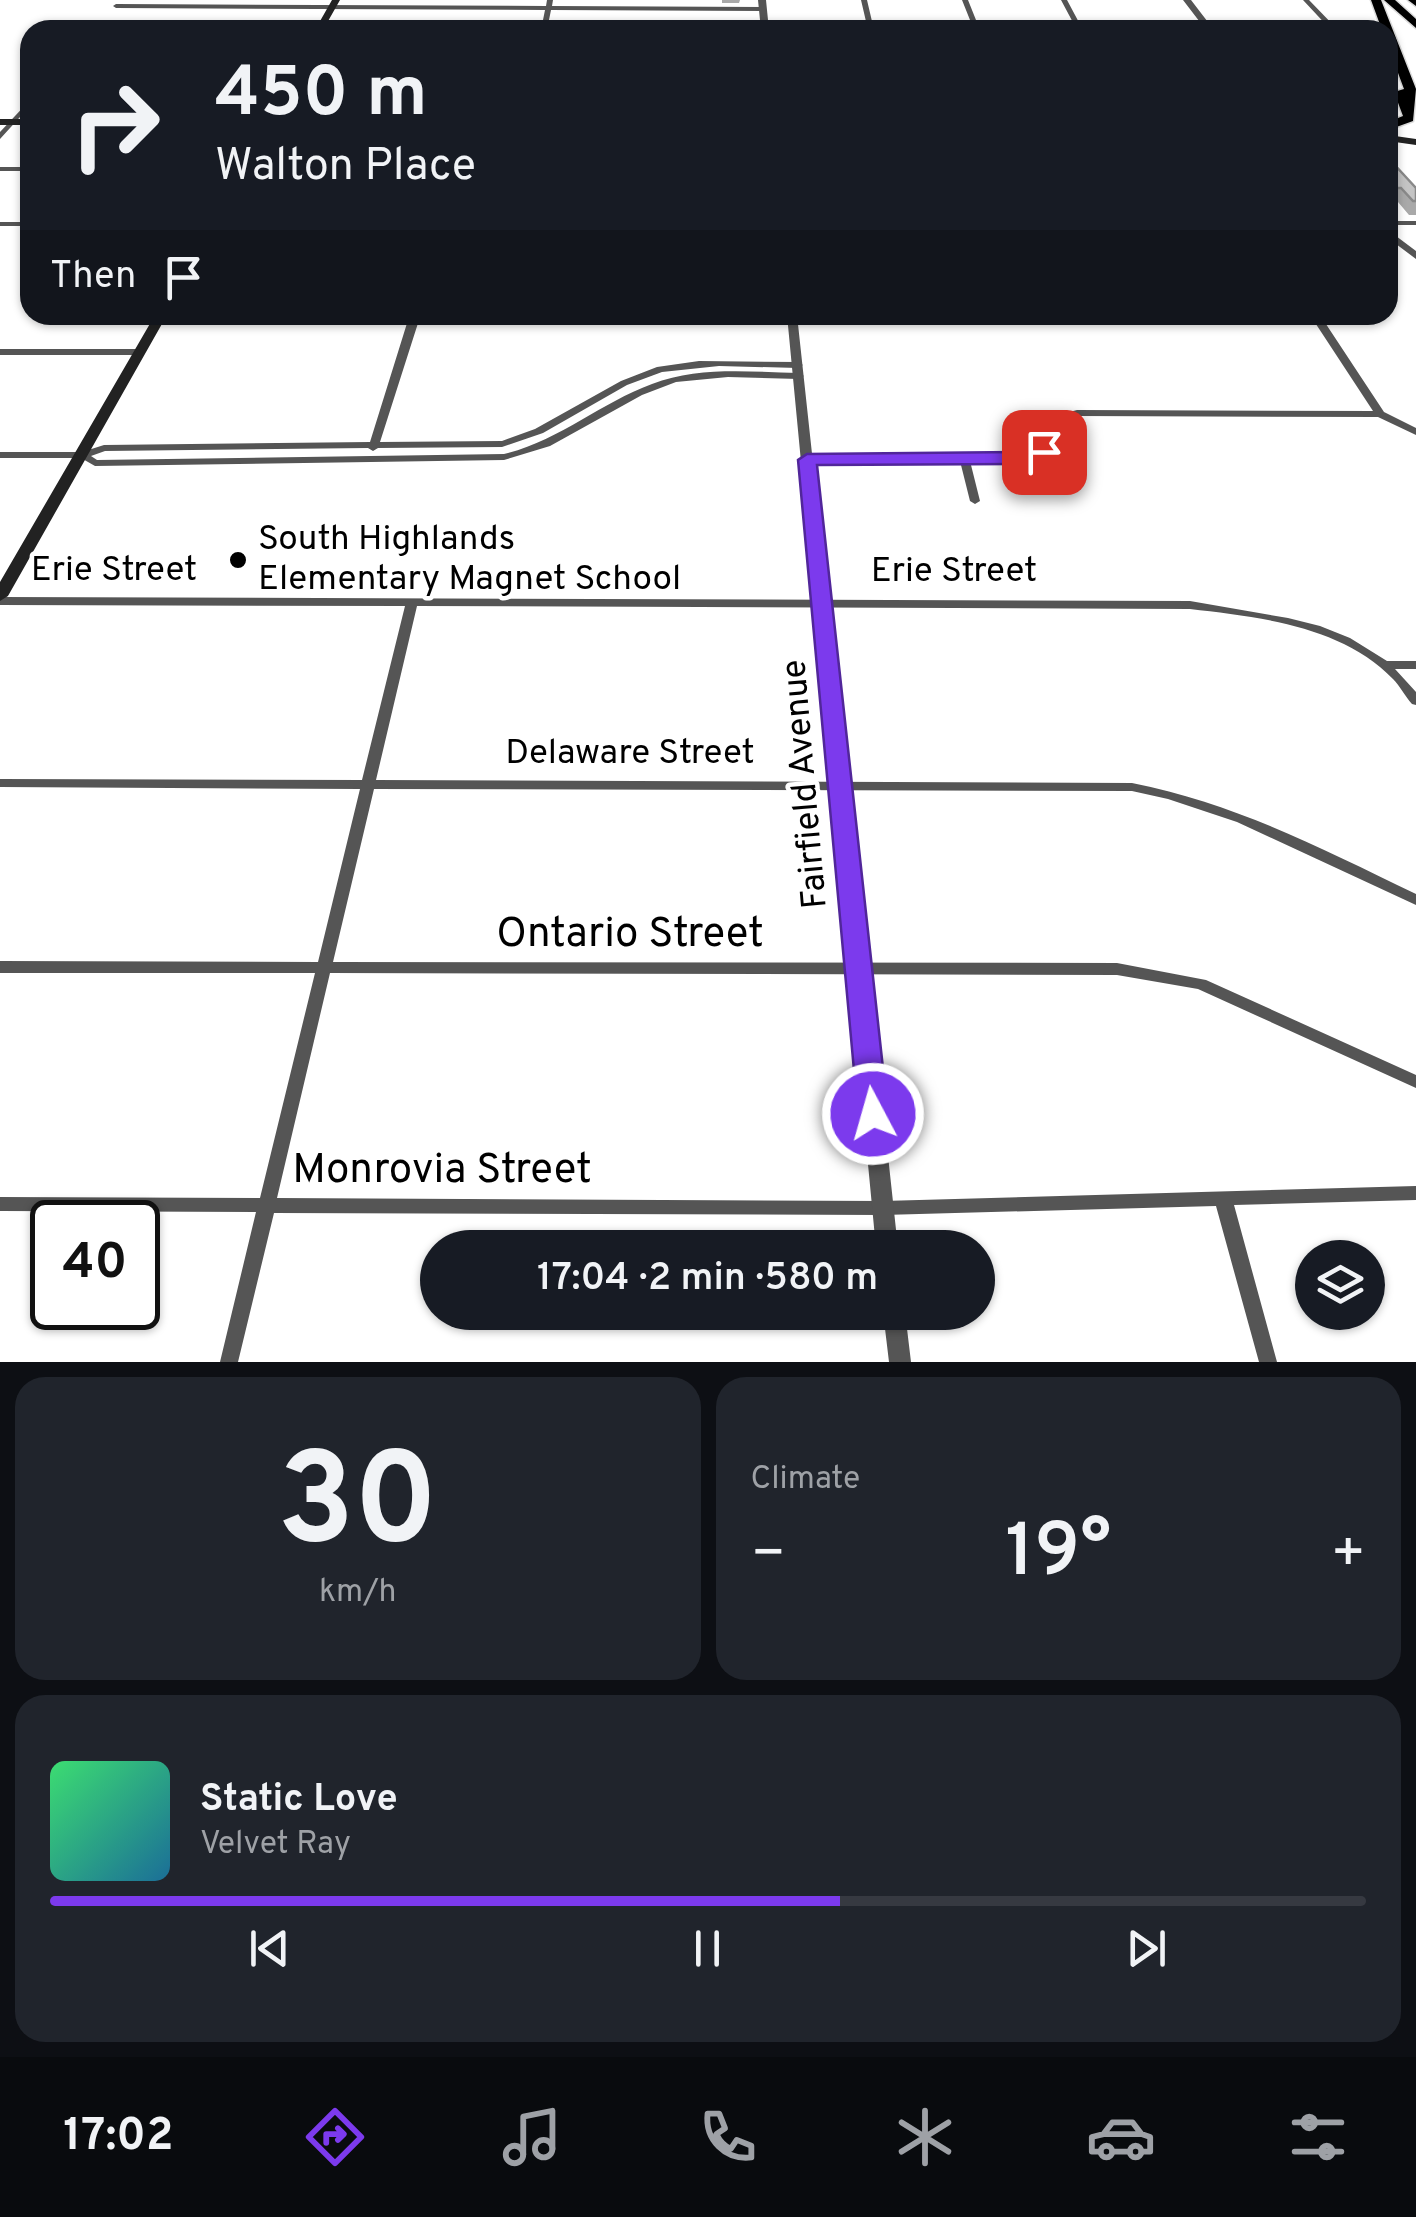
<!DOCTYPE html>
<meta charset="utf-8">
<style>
:root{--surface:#171b24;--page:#20242c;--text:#f1f3f6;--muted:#9ea1a6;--line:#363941;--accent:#7c3aed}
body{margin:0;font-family:Overpass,sans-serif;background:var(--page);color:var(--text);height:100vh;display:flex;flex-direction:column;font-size:38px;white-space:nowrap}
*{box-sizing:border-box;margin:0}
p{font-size:32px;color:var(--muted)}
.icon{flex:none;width:55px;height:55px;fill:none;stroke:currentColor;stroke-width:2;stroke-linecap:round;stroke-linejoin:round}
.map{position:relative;height:1362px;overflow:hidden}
.panel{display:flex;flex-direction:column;gap:15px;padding:15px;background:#0d0f14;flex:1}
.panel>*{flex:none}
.top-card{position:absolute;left:20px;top:20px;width:1378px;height:305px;border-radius:30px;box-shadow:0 2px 8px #0004;background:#171b24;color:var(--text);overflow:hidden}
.buttons{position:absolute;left:1295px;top:1240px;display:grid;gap:20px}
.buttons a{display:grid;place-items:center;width:90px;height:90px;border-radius:50%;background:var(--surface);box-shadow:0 2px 8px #0004;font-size:50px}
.speed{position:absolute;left:30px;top:1200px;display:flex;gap:20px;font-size:50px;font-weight:700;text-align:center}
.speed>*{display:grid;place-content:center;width:130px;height:130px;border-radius:50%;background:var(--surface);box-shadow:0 2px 8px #0004;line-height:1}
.speed .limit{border:5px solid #111;border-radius:15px;background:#fff;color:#111}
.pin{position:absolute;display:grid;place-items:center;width:85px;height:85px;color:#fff;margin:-42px;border-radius:20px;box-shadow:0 5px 15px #0006}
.me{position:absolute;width:110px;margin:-55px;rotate:354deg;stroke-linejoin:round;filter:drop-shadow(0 0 8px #0008)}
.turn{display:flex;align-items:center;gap:35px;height:210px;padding:0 30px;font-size:45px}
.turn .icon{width:130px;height:130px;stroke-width:2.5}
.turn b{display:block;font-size:70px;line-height:85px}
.then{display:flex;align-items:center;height:95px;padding:0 30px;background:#0003;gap:20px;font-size:38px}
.big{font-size:75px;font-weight:600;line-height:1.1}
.panel .widget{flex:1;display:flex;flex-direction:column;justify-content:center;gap:15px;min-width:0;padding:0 35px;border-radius:30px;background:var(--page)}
.panel .dial{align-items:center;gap:0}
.dial b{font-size:130px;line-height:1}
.song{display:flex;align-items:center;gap:30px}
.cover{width:120px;height:120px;border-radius:15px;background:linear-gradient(135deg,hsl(140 70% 55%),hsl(200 70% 35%))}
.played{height:10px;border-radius:5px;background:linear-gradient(90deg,var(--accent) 60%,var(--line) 60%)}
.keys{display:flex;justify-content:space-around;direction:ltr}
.heat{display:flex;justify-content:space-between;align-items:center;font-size:55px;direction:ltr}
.panel .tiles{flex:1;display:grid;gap:15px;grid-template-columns:1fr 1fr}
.widget:last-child{grid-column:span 2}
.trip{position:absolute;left:420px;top:1230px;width:575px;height:100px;border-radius:50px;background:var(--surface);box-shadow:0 2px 8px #0004;font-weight:600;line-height:100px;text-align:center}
.dock{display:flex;height:160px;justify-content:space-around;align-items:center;background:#090b0e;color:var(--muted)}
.dock .icon{width:70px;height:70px}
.dock .active{color:var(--accent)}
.dock b{font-size:45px;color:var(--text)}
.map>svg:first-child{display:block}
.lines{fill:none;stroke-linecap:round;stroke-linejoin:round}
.motorway-casing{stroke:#dbdbdb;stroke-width:3}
.minor{fill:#555;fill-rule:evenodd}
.tertiary{fill:#555;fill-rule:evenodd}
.secondary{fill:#222;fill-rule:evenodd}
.motorway{fill:#000;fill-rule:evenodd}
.wall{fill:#a9a9a9}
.building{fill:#c4c4c4;stroke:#898989;stroke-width:2.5}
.route{fill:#7c3aed;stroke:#51269a;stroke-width:2.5}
.poi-dot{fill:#000;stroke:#fff;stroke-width:4}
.labels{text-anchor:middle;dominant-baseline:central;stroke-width:9;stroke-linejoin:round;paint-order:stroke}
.poi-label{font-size:35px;fill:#000;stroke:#fff;text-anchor:start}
.street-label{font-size:35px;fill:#000;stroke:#fff}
.near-street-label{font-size:42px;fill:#000;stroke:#fff}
</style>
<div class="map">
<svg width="1416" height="1362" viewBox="0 0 1416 1362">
<rect width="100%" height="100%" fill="#fff"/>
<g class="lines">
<g class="motorway-casing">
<path id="motorway" d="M1371 0H1381L1416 89 1413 121 1388 130V122L1403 116 1394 92 1404 89 1388 46V30H1382Z
M1384 0H1395L1416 19V28Z
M1408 0H1416V6Z"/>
</g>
<path class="minor" d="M547 0H553L552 6 763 7 766 9 763 11 551 10 547 30H541L545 10 116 8 113 6 116 4 546 6Z
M861 0H867L874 30H868Z
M962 0H968L980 30H974Z
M1061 0H1067L1083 30H1077Z
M1303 0H1309L1338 30H1331Z
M97 25 321 24 324 26 321 28H95Z
M30 100V106L0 139V132Z
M0 167H30V171H0Z
M1388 221H1416V225H1388Z
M0 222H30V226H0Z
M414 315 797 316 792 319 419 320 380 442 502 441 535 429 621 381 657 367 699 361 798 362 803 365 798 368 719 366 662 372 627 385 543 433 502 447 378 448 373 451 368 448 105 451 91 456 97 460 504 454C559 441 600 403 652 384 698 366 750 372 799 373L804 376 799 379 728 377 676 382 642 395 550 446 504 460 95 466 81 458H0V452H82L104 445 370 442 408 320Z
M1310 315H1320L1384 412 1416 428V435L1378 417 1077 416 1046 424 1044 430 1048 455 1043 459 970 461 980 501 975 504 970 501 960 461 807 463 802 460 807 457 1037 454 1034 430 1038 420 1077 410 1373 411Z
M0 349H140L145 352 140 355H0Z
M0 597 1190 601 1288 618 1320 626 1350 638 1387 661H1416V669H1395L1416 692V705L1412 704C1405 696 1400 686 1393 679 1342 626 1259 617 1190 609L417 606 376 780 1132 783C1237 804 1320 848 1416 894V905L1237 822 1168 799 1132 791 374 789 333 962 1117 963 1206 980 1416 1075V1088L1198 989 1117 975 330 973 277 1198 883 1201 1416 1186V1200L1234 1205 1277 1362H1259L1216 1206 883 1215 274 1213 238 1362H220L256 1212 0 1211V1197L260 1198 315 973H0V961L318 962 360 789 0 787V779L362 780 405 606 0 605Z"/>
<path class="tertiary" d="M758 0H766L769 30H761Z
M1183 0H1191L1214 30H1206Z
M1388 230 1416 251V259L1388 238Z
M787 315H797L898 1248H876Z
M883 1312H905L911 1362H889Z"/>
<path class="secondary" d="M332 0H340L323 30H315Z
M0 119H30V125H0Z
M1388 135 1416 139V145L1388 141Z
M155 315H167L8 596 0 601V582Z"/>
<use href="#motorway" class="motorway"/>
</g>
<path class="wall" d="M722 0H740L739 3H722Z
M1388 166 1416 188V215H1409L1398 202H1388Z"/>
<path class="building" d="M1392 162 1416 188V201H1413L1401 188H1388V177H1391L1388 173V166Z"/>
<path class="route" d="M1044 446 1053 452 1033 464 817 465 888 1114 884 1122 873 1126 863 1122 858 1114 798 460 807 454 1029 452Z"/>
<circle class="poi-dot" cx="238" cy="560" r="10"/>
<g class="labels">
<g class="poi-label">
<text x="258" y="540">South Highlands<tspan x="258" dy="40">Elementary Magnet School</tspan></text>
</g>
<g class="street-label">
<text x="114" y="571">Erie Street</text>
<text x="954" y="572">Erie Street</text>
<text x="630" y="754">Delaware Street</text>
<text transform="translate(806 784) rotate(-95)">Fairfield Avenue</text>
</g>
<g class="near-street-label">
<text x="630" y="935">Ontario Street</text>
<text x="442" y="1171">Monrovia Street</text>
</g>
</g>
</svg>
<div class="buttons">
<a><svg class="icon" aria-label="layers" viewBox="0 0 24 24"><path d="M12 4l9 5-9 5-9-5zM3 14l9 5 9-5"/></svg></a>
</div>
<div class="speed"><div class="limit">40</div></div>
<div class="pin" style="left:1044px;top:452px;background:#d93025"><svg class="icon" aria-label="arrive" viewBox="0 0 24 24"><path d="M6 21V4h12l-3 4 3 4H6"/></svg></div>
<svg class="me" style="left:873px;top:1114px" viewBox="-20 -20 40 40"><circle r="17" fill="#7c3aed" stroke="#fff" stroke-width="3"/><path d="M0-11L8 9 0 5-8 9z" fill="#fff"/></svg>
<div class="trip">17:04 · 2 min · 580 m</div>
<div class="top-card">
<div class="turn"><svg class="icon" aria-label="right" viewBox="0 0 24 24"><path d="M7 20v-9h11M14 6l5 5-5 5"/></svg><div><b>450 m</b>Walton Place</div></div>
<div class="then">Then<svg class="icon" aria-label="arrive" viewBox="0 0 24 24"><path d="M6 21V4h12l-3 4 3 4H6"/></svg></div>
</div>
</div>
<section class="panel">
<div class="tiles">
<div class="widget dial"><b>30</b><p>km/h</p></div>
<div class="widget"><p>Climate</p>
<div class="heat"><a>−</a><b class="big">19°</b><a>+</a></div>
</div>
<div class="widget">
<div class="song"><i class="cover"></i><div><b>Static Love</b><p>Velvet Ray</p></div></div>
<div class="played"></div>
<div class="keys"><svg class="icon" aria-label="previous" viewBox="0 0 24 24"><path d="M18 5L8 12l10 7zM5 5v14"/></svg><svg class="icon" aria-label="pause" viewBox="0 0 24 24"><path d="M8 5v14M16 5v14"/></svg><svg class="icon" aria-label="next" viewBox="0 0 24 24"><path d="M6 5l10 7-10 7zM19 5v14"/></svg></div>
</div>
</div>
</section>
<nav class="dock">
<b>17:02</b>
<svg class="icon active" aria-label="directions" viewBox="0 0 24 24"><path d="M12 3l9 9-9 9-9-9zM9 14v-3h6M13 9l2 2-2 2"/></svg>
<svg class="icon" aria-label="music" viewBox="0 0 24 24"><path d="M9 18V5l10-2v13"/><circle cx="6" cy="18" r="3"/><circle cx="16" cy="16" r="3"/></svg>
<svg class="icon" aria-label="phone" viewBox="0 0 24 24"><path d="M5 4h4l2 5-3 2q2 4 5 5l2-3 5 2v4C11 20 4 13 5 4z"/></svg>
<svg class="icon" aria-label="climate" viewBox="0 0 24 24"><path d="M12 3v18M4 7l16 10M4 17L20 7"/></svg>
<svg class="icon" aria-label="car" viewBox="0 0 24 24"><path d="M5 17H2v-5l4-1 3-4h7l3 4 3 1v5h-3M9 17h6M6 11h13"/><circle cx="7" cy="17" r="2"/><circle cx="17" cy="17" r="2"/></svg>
<svg class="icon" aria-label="filters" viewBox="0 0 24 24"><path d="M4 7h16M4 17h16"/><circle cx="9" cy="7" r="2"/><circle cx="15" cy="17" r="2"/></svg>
</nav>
